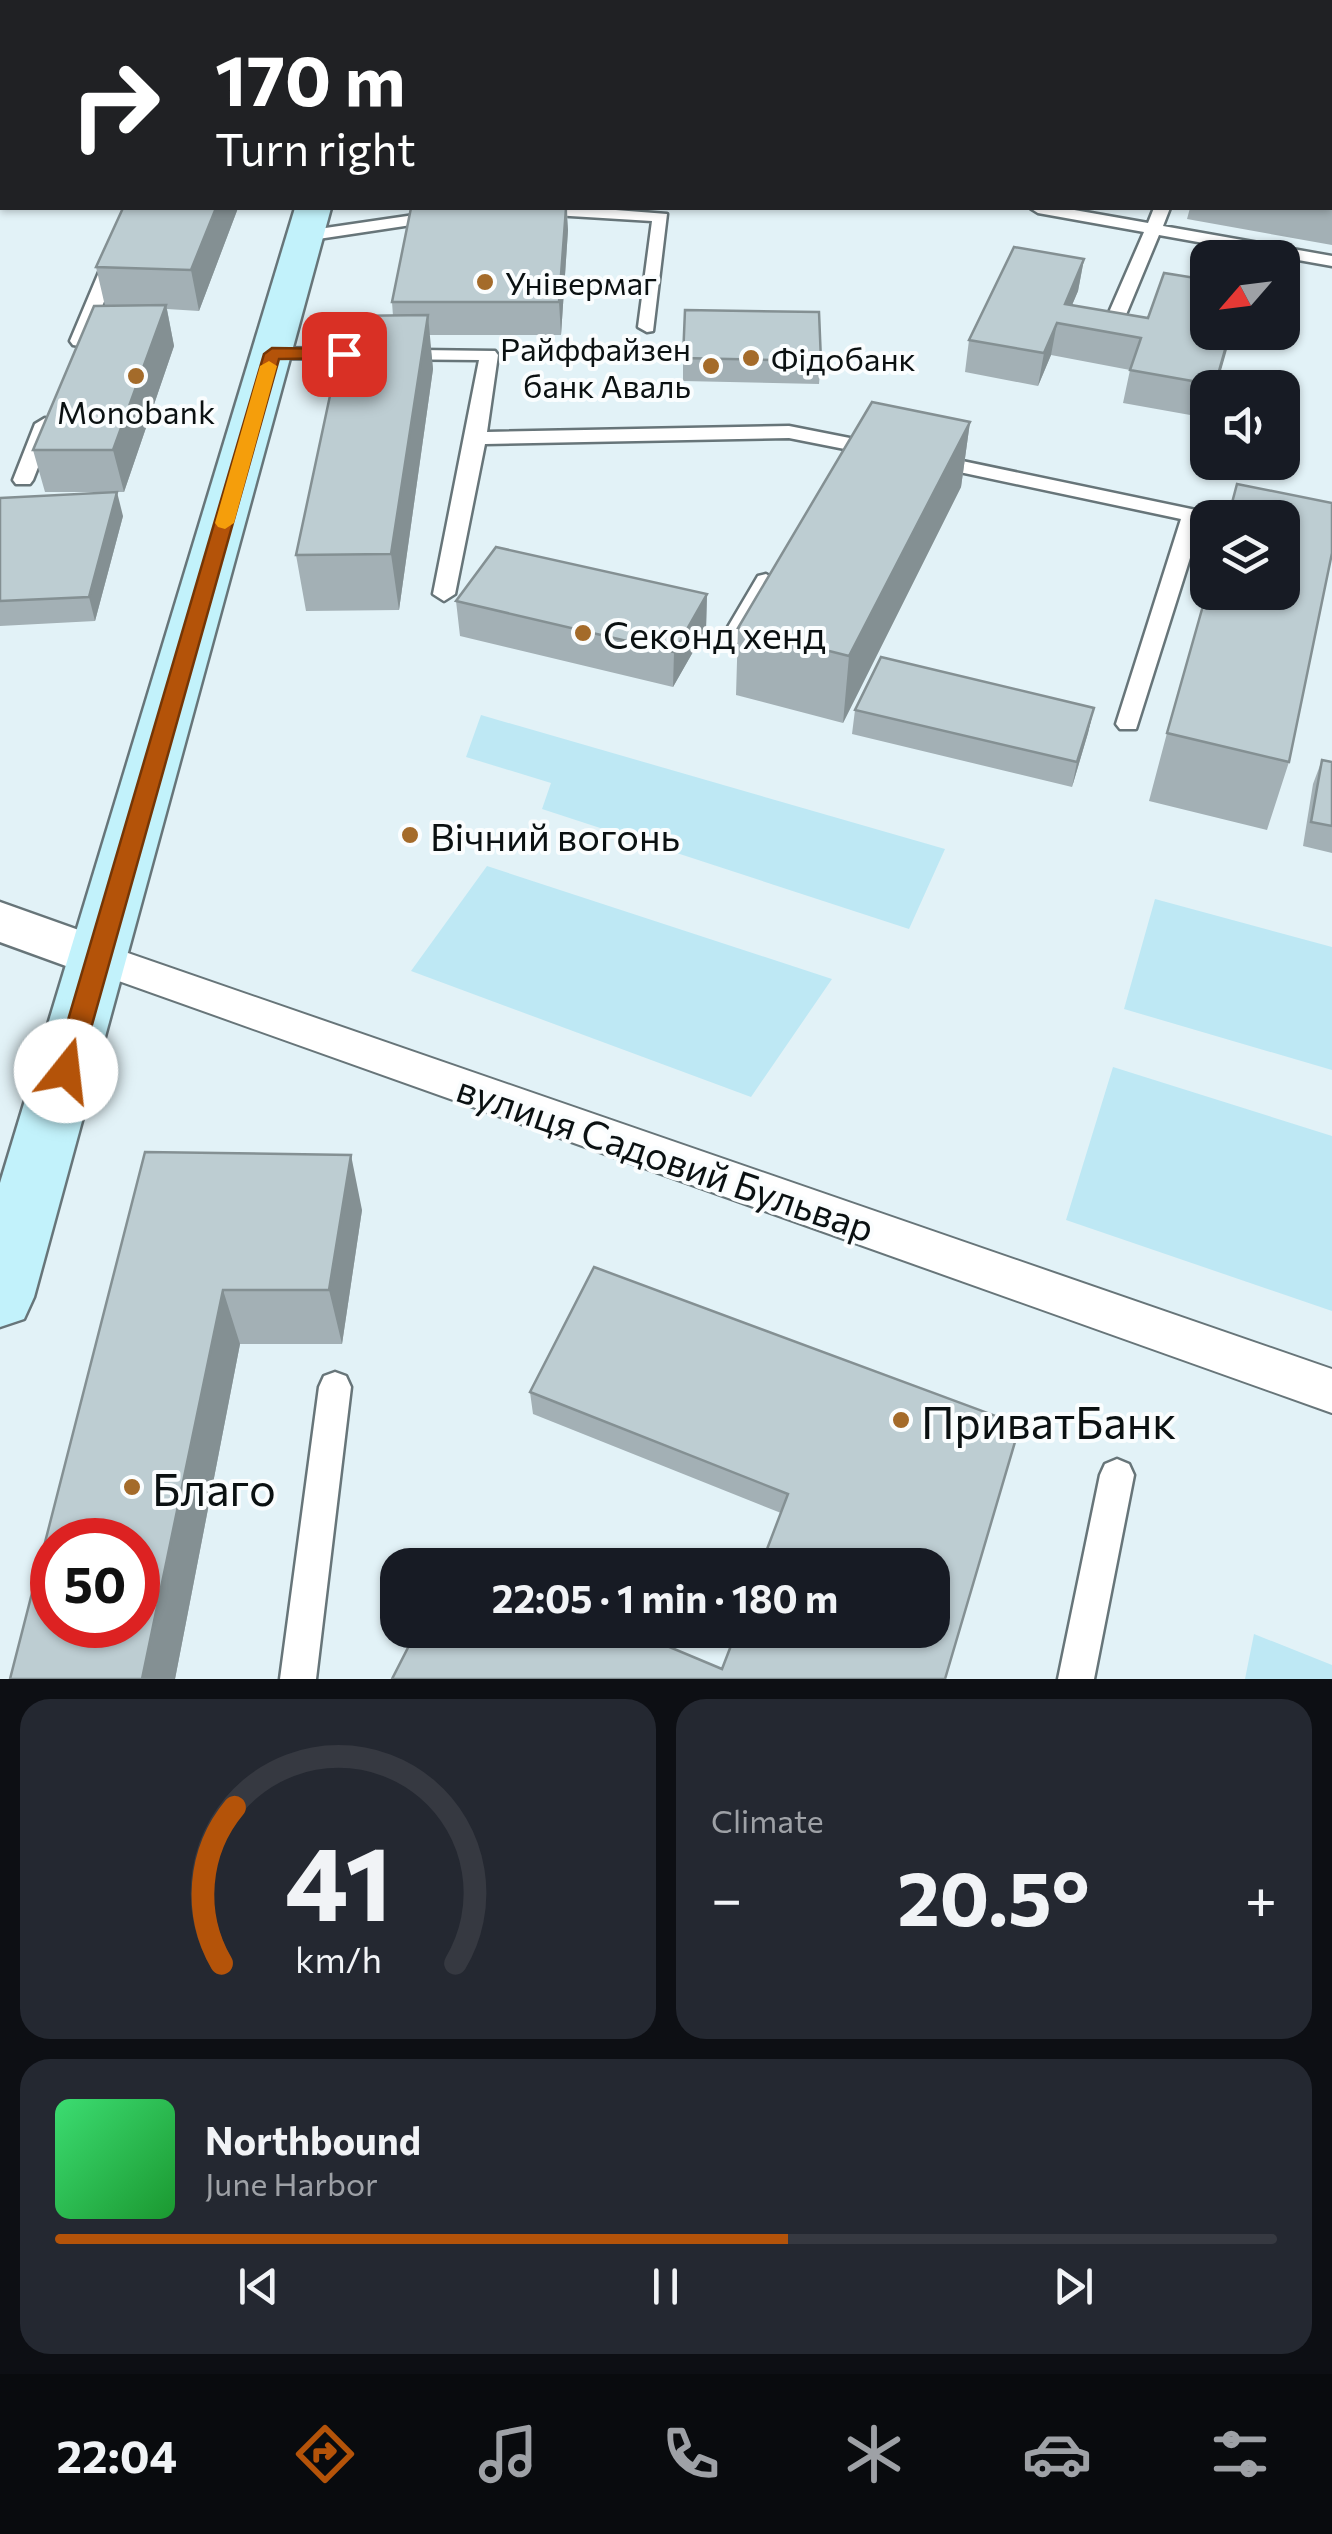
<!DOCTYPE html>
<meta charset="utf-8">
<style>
:root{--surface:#171b24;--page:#242831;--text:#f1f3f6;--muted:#9ea1a6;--line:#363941;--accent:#b45309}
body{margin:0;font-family:Commissioner,sans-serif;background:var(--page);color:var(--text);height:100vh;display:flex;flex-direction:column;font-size:38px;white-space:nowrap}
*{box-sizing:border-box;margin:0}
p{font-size:32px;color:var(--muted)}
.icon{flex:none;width:55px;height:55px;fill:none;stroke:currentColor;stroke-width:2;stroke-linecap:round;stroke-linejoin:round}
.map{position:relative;height:1679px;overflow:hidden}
.side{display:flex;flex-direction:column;gap:20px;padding:20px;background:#0d0f14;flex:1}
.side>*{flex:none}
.top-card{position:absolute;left:0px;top:0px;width:1332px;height:210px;box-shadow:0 2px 8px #0004;background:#202124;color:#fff;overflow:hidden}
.needle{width:65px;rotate:242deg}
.controls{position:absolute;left:1190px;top:240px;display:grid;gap:20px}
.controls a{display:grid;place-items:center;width:110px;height:110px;border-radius:20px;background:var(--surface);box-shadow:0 2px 8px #0004;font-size:50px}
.speed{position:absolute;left:30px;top:1518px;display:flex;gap:20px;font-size:50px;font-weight:700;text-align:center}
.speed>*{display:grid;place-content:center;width:130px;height:130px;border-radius:50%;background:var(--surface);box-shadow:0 2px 8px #0004;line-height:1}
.speed .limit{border:15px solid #d22;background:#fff;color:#111}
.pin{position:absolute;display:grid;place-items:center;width:85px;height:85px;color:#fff;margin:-42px;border-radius:20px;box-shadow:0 5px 15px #0006}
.me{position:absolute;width:110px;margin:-55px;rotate:16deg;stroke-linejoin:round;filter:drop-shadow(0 0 8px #0008)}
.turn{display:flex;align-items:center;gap:35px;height:210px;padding:0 50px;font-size:45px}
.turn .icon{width:130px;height:130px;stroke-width:2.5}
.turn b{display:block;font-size:70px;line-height:85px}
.big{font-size:75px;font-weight:700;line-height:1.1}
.side .tile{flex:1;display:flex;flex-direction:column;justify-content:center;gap:15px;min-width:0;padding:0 35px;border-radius:30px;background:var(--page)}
.side .dial{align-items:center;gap:0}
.dial svg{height:260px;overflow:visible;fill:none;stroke:var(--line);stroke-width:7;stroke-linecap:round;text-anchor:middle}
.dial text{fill:var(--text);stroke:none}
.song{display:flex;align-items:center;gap:30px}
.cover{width:120px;height:120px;border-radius:15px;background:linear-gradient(135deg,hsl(140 70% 55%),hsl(130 70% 35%))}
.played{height:10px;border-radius:5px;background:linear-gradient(90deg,var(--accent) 60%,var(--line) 60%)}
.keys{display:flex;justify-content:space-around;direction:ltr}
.heat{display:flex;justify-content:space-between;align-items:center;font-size:55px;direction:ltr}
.side .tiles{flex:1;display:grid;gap:20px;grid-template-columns:1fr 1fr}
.tile:last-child{grid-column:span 2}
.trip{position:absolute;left:380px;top:1548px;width:570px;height:100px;border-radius:30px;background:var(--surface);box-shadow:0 2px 8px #0004;font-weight:700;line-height:100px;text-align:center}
.tab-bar{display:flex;height:160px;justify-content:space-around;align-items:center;background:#090b0e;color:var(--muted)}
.tab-bar .icon{width:70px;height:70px}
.tab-bar .on{color:var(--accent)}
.tab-bar b{font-size:45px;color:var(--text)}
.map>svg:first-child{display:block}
.green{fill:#bee8f4}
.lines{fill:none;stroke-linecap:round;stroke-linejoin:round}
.service-casing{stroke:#677579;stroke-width:5}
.pedestrian-casing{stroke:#677579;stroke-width:4}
.minor-casing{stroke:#677579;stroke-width:5}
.secondary-casing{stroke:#677579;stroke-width:5}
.service{fill:#fff;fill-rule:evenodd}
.pedestrian{fill:#fff;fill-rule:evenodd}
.minor{fill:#fff;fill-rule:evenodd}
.secondary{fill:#c2f2fb;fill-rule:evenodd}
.wall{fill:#a3b0b5}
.shaded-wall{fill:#849093}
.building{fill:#bdcdd2;stroke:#849093;stroke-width:2.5;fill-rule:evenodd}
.route{fill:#b45309;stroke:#753606;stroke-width:2.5}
.slow{fill:#f59e0b}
.poi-dot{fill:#a46b2a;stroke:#fafdfe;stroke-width:4}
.labels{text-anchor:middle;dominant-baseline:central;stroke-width:8;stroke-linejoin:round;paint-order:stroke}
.far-poi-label{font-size:32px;fill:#0b1112;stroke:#fafdfe;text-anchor:start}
.poi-label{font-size:38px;fill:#0b1112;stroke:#fafdfe;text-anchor:start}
.street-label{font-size:38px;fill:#0b1112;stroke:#fafdfe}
.near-poi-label{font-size:45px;fill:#0b1112;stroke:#fafdfe;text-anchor:start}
</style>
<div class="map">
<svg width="1332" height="1679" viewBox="0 0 1332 1679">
<rect width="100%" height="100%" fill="#e2f2f7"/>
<path class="green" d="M481 715 945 849 909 929 542 809 551 783 466 757Z
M487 866 832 979 751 1097 411 971Z
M1155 899 1332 947V1070L1124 1009Z
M1113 1067 1332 1136V1311L1066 1220Z
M1254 1634 1332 1665V1679H1245Z"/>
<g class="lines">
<g class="service-casing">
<path id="service" d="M1232 0H1246L1247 2H1234Z
M126 208H142L88 341 79 346 73 345 70 341Z
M462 208H499L491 213 305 241 297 236 305 231Z
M513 208H590L667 214 653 331 647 332 638 327 652 221 521 213Z
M1030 208H1063L1148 223 1154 208H1170L1163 226 1332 256V266L1159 235 1125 317 1116 322 1107 317 1144 232 1038 213Z
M272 348 495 351 498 355 487 432 789 426 880 444 890 450 880 456 789 438 485 444 455 594 444 601 433 594 479 360 266 358V350Z
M45 418 55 424 33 480 30 484H16L13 480 35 424Z
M929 454 1215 514 1218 518H1208V524L1201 523 1136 729H1120L1116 724 1181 519 922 464V456Z
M766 574 777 581 741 642 733 644 725 642 722 637 758 576Z
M335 1372 346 1376 351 1387 316 1679H280L319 1387 324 1376Z
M1117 1459 1129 1464 1134 1475 1094 1679H1058L1100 1475 1105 1464Z"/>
</g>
<g class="pedestrian-casing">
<path id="pedestrian" d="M99 943 1332 1369V1413L85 969 79 958 85 947Z"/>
</g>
<g class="minor-casing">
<path id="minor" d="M0 82H2V100H0Z
M0 902 118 944 126 958 118 972 99 978 0 942Z"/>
</g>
<g class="secondary-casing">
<path id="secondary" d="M295 208H331L34 1297 24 1319 0 1327V1183Z"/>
</g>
<use href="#service" class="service"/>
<use href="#pedestrian" class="pedestrian"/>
<use href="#minor" class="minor"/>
<use href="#secondary" class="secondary"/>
</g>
<path class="wall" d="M0 0H51L52 2H2V52H0Z
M1009 0H1217L1216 2H1026Z
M1309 0H1332V13L1330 12V2H1308Z
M0 100 2 109V156H0Z
M2 156V191H0V158Z
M1330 158H1332V245L1187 219 1190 208H1330Z
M238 208 199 311 167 309 174 346 124 492H45L33 450 105 306 96 267Z
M411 208H567L568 230 561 335H429L433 369 399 610 306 611 296 555 393 316 392 302Z
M1084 259 1078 291 1072 305 1148 318 1164 273 1216 388H1208L1207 418 1123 403 1130 370 1051 355 1038 386 965 372 969 340Z
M683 358 821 361 819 384 683 381Z
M970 422 961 487 843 723 736 695 738 628Z
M0 498 123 516 95 621 0 626Z
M707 594 706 629 673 687 460 636 456 601Z
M1094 708 1088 733 1072 787 852 734 855 710Z
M1167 733 1289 762 1267 830 1149 801Z
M1322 760 1332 762V853L1303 846 1313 784Z
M145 1152 362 1210 342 1344H240L175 1679H10Z
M594 1267 945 1679 722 1669 781 1513 533 1414 530 1392Z"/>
<path class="shaded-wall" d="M13 0H51L52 2H13Z
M256 0H281L280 2H255Z
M216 208H238L199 311 191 270Z
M566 208 568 230 561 335 559 302Z
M1084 259 1078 291 1064 324 1065 304Z
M166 305 174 346 124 492 113 450Z
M428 315 433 369 399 610 391 554Z
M1057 323 1051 355 1038 386 1044 353Z
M1230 332H1232L1216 388H1215Z
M970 422 961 487 843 723 849 656Z
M117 492 123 516 95 621 89 597Z
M707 594 706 629 673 687 674 652Z
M1094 708 1088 733 1072 787 1077 762Z
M351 1155 362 1210 342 1344 329 1290Z
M223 1290 240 1344 175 1679H142Z"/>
<path class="building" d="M0 0H36L35 2H2V5H0Z
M198 0H256L255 2H197Z
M784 0H933L951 2H800Z
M2 109V136H0V111Z
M2 157V171H0V158Z
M1330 158H1332V191H1330Z
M123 208H216L191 270 96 267Z
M411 208H566L559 302H392Z
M1014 247 1084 259 1065 304 1148 318 1164 273 1208 280V332H1230L1215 385 1130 370 1141 338 1057 323 1044 353 969 340Z
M166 305 113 450H33L94 306Z
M685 310 819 312 821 361 683 358Z
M428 315 391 554 296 555 347 316Z
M872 402 970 422 849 656 738 628Z
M1237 484 1332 503V553L1289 762 1167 733 1208 588V592H1282V518H1228Z
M117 492 89 597 0 601V498Z
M496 547 707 594 674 652 456 601Z
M881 657 1094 708 1077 762 855 710Z
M1322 760 1332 762V826L1311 822Z
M145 1152 351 1155 329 1290H223L142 1679H10ZM52 1540H138V1625H52Z
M594 1267 1020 1425 945 1679H392L417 1630H629L722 1669 737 1630H932V1565H761L788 1494 530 1392Z
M454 1556 476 1565H450Z"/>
<path class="route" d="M344 349 353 354 350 358 279 359 79 1071 75 1078H57L53 1071 264 354 272 348Z"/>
<path class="slow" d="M269 361 277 366 234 523 225 529 218 527 215 523 260 366Z"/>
<g class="poi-dot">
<circle cx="485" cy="282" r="10"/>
<circle cx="751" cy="358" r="10"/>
<circle cx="711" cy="366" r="10"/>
<circle cx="136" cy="376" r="10"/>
<circle cx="583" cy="633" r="10"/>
<circle cx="410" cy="835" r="10"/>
<circle cx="901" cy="1420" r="10"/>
<circle cx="132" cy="1487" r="10"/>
</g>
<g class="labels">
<g class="far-poi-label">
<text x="505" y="282">Універмаг</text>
<text x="691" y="348" text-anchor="end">Райффайзен<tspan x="691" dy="37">банк Аваль</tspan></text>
<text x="771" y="358">Фідобанк</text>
<text x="136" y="411" text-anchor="middle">Monobank</text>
</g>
<g class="poi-label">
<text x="603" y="633">Секонд хенд</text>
<text x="430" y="835">Вічний вогонь</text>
</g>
<g class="street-label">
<text transform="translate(666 1157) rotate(19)">вулиця Садовий Бульвар</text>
</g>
<g class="near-poi-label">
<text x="921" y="1420">ПриватБанк</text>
<text x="152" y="1487">Благо</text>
</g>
</g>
</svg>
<div class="controls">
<a><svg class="needle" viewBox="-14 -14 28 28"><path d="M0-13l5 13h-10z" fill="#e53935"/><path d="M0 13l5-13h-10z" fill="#9ea1a6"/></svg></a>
<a><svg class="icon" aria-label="sound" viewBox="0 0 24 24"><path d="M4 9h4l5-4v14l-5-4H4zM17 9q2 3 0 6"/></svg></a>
<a><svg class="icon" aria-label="layers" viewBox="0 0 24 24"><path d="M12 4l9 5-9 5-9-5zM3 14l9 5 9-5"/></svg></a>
</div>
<div class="speed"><div class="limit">50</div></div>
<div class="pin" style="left:344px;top:354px;background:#d93025"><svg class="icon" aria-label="arrive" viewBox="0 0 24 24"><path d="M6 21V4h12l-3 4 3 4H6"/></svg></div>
<svg class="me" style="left:66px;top:1071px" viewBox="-20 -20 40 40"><circle r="19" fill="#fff"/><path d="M0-13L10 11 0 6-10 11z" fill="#b45309"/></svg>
<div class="trip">22:05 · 1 min · 180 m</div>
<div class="top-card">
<div class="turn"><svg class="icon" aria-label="right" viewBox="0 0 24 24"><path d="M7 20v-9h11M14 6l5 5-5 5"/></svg><div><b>170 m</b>Turn right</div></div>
</div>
</div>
<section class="side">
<div class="tiles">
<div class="tile dial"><svg viewBox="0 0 100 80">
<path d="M14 69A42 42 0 1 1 86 69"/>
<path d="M14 69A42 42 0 0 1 18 21" stroke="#b45309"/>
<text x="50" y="56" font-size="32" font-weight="700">41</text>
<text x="50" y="72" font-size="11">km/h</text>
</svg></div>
<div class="tile"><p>Climate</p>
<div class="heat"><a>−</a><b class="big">20.5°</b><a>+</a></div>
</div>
<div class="tile">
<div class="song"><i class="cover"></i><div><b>Northbound</b><p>June Harbor</p></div></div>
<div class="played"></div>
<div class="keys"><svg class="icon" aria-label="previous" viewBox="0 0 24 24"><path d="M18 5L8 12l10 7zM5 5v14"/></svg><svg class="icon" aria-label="pause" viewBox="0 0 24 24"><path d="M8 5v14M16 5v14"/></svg><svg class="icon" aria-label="next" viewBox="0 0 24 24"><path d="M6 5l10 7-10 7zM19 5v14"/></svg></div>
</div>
</div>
</section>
<nav class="tab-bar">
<b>22:04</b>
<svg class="icon on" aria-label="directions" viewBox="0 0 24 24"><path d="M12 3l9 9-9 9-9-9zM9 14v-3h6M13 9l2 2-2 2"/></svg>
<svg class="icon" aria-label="music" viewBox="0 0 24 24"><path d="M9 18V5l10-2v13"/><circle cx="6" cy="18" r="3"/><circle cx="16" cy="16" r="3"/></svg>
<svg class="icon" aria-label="phone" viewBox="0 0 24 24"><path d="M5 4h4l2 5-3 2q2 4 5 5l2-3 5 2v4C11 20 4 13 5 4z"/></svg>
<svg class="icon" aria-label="climate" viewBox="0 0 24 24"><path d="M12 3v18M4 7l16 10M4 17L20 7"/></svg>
<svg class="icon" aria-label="car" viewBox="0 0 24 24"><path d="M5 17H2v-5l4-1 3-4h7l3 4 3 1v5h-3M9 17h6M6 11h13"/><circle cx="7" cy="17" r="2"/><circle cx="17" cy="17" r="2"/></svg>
<svg class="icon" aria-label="filters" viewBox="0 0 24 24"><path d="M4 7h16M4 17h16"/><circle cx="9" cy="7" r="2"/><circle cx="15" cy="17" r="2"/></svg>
</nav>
